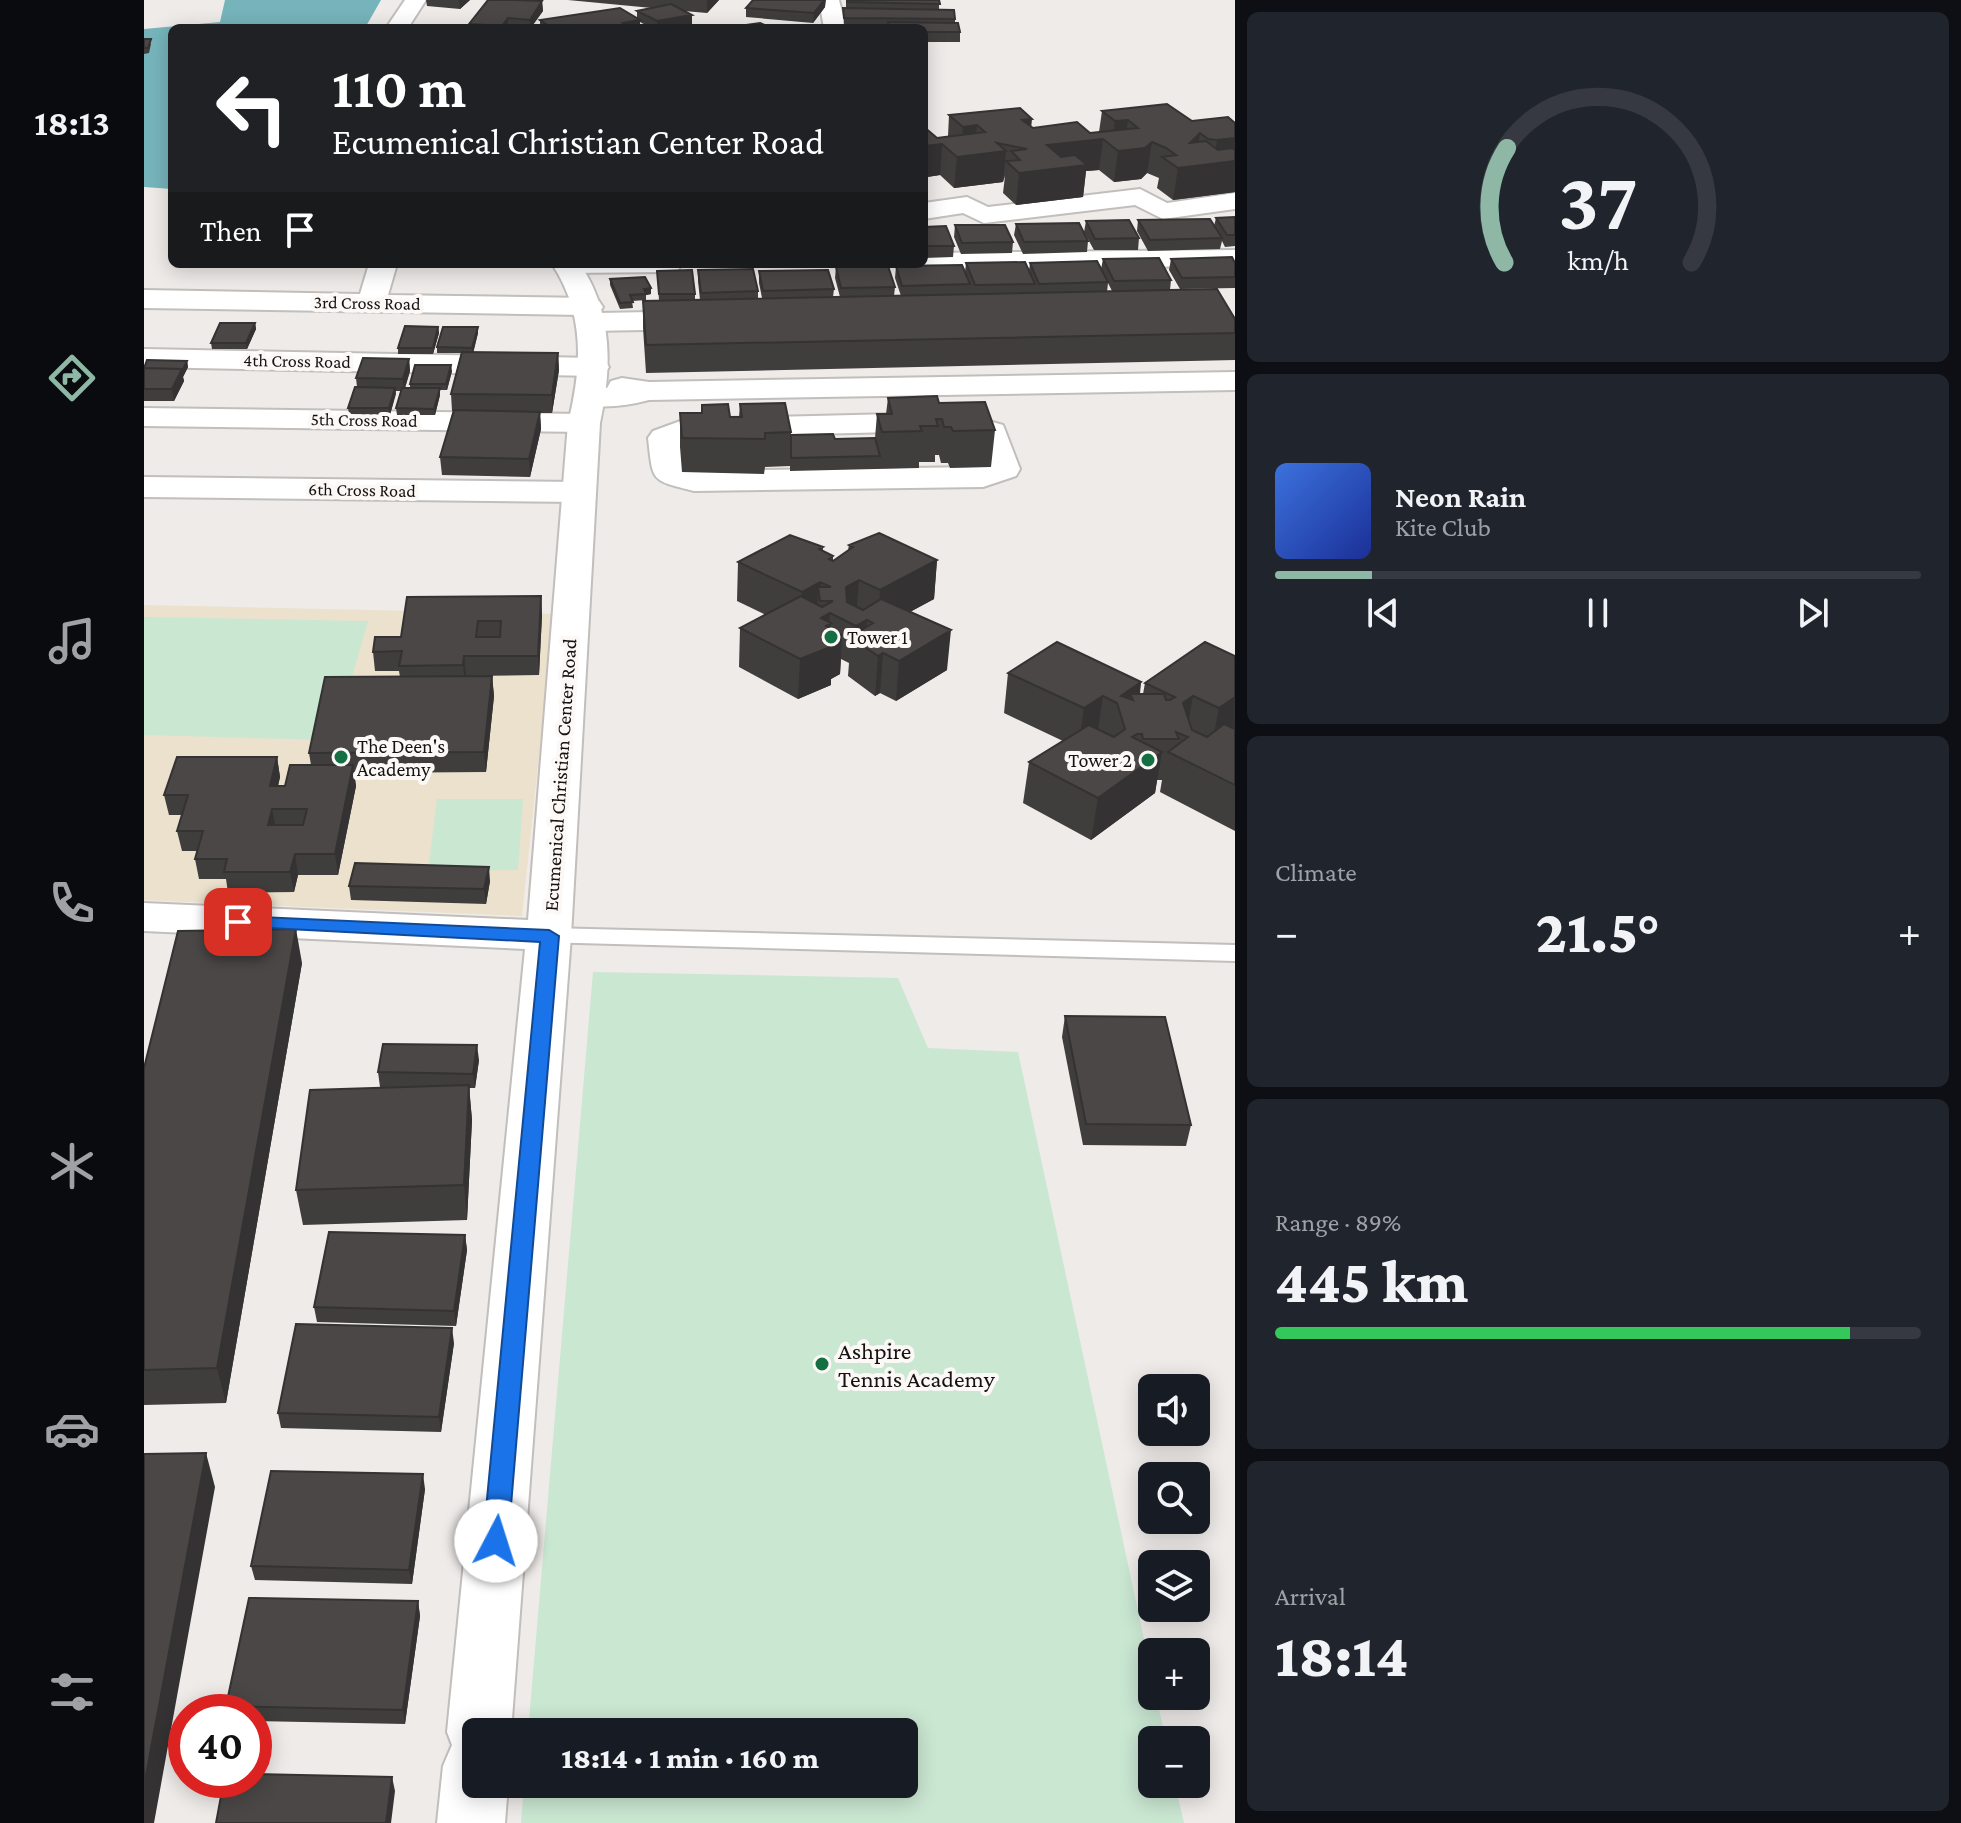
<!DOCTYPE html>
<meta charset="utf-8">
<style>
:root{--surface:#171b24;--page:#20242c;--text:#f1f3f6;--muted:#9ea1a6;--line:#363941;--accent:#8eb8a5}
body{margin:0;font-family:"Crimson Pro",serif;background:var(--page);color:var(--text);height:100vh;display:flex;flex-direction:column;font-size:30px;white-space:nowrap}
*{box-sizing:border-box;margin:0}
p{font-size:26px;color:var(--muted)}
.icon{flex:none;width:44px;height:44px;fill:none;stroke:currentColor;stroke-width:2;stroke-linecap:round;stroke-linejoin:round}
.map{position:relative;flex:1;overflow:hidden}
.side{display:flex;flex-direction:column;gap:12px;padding:12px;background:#0d0f14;width:726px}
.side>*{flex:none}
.guide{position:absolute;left:24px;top:24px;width:760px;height:244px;border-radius:12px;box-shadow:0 4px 20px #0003;background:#202124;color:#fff;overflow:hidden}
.tools{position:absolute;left:994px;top:1374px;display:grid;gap:16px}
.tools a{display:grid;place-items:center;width:72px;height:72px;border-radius:12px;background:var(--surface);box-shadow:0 4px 20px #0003;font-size:40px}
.speed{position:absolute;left:24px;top:1694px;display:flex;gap:16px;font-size:40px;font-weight:700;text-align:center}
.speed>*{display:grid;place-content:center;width:104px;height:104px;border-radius:50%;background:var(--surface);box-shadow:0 4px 20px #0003;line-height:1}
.speed .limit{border:12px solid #d22;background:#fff;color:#111}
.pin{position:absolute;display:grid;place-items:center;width:68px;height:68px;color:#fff;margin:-34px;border-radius:16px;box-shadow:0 4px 12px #0006}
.me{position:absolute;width:88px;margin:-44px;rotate:5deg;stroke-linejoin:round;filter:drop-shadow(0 0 6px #0008)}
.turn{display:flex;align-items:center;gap:28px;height:168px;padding:0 32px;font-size:36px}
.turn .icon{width:104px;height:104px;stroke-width:2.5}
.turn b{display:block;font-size:56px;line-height:68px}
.then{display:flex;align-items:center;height:76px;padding:0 32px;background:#0003;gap:16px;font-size:30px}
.big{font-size:60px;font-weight:800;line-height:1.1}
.side .tile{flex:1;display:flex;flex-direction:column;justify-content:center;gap:12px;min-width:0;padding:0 28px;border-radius:12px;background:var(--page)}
.side .dial{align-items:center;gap:0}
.dial svg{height:208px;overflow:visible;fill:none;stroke:var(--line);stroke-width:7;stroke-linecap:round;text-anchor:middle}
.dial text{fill:var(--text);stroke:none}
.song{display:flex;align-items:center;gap:24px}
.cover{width:96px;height:96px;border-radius:12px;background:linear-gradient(135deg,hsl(220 70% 55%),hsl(230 70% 35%))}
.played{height:8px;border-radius:4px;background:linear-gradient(90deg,var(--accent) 15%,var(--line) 15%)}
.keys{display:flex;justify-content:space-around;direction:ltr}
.heat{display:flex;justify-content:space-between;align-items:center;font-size:44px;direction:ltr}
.charge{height:12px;border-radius:6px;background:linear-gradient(90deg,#34c759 89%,var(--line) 0)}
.trip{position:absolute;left:318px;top:1718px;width:456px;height:80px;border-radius:12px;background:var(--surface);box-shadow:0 4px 20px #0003;font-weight:800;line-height:80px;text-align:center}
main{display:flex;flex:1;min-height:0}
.dock{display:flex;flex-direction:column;width:144px;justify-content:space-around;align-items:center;background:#090b0e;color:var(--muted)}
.dock .icon{width:56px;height:56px}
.dock .on{color:var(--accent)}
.dock b{font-size:36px;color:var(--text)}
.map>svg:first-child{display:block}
.education{fill:#ebe1cc}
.green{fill:#cae7d2}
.water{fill:#76b4bb}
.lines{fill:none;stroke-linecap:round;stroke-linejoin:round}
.lane-casing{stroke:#c1bebb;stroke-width:4}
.street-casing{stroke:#c1bebb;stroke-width:4}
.secondary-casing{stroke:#c1bebb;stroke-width:4}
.lane{fill:#fff;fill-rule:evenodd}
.street{fill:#fff;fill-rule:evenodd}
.secondary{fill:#fff;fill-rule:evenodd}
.wall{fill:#403d3d;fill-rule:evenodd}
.shaded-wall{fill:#343232}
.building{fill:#4b4747;stroke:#343232;stroke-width:2;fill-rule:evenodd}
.route{fill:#1a73e8;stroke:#114b97;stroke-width:2}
.poi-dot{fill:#146f43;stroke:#fcf8f6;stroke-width:3}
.labels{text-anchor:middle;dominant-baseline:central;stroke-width:8;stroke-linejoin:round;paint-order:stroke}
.far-street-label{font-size:18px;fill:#141312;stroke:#fcf8f6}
.poi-label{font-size:20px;fill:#141312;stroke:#fcf8f6;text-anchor:start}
.street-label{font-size:20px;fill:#141312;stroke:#fcf8f6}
.near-poi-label{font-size:24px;fill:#141312;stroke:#fcf8f6;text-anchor:start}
</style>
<main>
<nav class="dock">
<b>18:13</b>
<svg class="icon on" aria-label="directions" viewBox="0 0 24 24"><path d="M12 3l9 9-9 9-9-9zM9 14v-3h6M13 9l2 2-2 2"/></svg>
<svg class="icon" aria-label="music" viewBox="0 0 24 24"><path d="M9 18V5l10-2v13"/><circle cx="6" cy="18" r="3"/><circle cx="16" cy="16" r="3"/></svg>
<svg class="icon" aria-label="phone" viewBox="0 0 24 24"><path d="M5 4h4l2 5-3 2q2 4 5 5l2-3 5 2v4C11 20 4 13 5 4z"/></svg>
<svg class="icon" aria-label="climate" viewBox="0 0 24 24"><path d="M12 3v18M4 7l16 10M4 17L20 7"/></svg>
<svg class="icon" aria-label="car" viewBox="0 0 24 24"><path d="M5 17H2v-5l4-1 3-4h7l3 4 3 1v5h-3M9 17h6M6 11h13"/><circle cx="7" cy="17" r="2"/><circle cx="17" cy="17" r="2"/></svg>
<svg class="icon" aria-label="filters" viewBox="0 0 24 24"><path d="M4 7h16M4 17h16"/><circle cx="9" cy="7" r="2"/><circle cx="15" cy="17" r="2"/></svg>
</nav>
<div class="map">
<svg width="1091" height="1823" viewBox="0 0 1091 1823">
<rect width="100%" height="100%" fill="#eeebe9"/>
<path class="education" d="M0 605 410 614 378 916 0 900Z"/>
<path class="green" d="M0 617 224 621 190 740 0 735Z
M293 799H379L374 870 284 871Z
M449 972 754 978 784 1048 874 1052 1008 1676V1696H1012L1022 1740H1008V1784H1031L1040 1823H377L380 1784H760V1732H384Z"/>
<path class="water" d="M81 0H237L221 28H28V189L0 187V29L76 22Z"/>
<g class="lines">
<g class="lane-casing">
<path id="lane" d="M405 928 1091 945V961L396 942 393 936 396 930Z"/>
</g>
<g class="street-casing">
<path id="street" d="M675 0H695L702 28H680Z
M996 189 1023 203 1091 193V209L1019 219 991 205 840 223 819 213 780 219V203L823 197 844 207Z
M1091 250V266L780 269 768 264H780V253Z
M225 264H253L244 295 445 298 455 301 459 307 455 313 557 311 567 314 571 320 567 326 557 329 446 331 436 328 432 322 438 315 0 308V290L216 294Z
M410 264H538L534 270 524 272 423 273 413 271Z
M0 349 450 358 461 361 465 367 461 373 450 376 0 367Z
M1091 372V390L505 400C482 406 459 409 436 404L432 397 436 390 463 388 467 381 478 378 505 382Z
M0 408 440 414 451 416 456 423 451 430 440 432 0 426Z
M750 414 824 415 859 425 876 469 872 476 839 487 550 491C506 480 509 482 504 438L509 431 542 419ZM750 432 821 433 834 438 842 464 835 467 552 471 540 467 537 442 547 437Z
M0 477 435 482 447 485 452 492 447 499 435 502 0 497Z"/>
</g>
<g class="secondary-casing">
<path id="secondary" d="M261 0H282L264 28H242Z
M408 264H436C469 313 468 367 456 423L427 936 367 1732H332V1784H364L361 1823H293L299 1766 308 1745 303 1732 381 949 0 931V903L384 920 424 423C438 367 441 314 408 264Z"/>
</g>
<use href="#lane" class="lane"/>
<use href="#street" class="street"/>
<use href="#secondary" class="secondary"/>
</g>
<path class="wall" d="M282 0H326L316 9 283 6Z
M424 0H575L563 13 540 11 548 24 528 28H507L496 22V28H396V20L493 18V11L508 8Z
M702 0H795V9L811 19V23L816 32V42H780V28L700 27 699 8H702Z
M398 1 399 11 387 28H325V24Z
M681 7 669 23 602 17V8Z
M0 39 7 44 5 53 0 54Z
M958 111 1048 121 1084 117 1091 192 1029 200 1013 188 1015 178 1003 173 997 179 970 182 955 170 942 171 939 197 872 205 859 193 861 176 859 182 810 188 796 175 783 177 780 201V127L793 138 804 136 805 115 889 128 946 133 955 132Z
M1091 217V246L1081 247 1078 241 1076 249 1004 251 993 231 994 220 1070 226 1072 218Z
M942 221 995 238 994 250H950L940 232Z
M872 224 944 241 943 252 879 254 870 235Z
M811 225 869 242 868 253 817 254 810 237Z
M780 227 810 246 809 257 780 258Z
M959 259 1027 280 1026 290 1091 319V360L502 373 499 328V301L515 300 513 271 551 294V300H556L554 281V270L614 291V298H618L615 283V271L690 289 689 297H696L691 278 692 267 751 287 750 296H757L751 278 752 266 821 272 822 263 885 271 886 263 957 269ZM964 283 968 291 963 292Z
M1027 259 1091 263V288L1036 289 1025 270Z
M466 279 507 294 502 295V300L488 301 489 308 476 309 466 285Z
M111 323 112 329 103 349H68L67 343Z
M294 327 295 333 289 354H254V348Z
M334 333 329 352 414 353 415 370 408 413H396L397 429 386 477 298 475 296 457 309 411H308L307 394 317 353H293V347Z
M265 359 266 371 261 388H266V384L308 371 303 390H296V395L291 415H253L252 408 257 391H252L246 415 205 414 204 408 213 387 212 378Z
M43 361 44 367 39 377 40 381 30 401H0V365Z
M744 398 795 403 851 430 847 467 806 468 804 463H797L795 455H791V462H775V468L646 471V466L621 467 620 474 538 472 536 447V413H557L558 405 586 417H595L596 404 647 432V435L691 439 731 438 733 414H742Z
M705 545 793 560 790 599 766 612 803 670 752 701 736 693 731 696 704 676 705 663 697 659 696 674 687 679V685L654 699 595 667 596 628 622 615 593 601 594 562 678 551 689 556V561L704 550Z
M397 596 398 615 395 675 322 676H348L350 696 342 772 210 773 212 786 194 875H154L150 892 84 893 82 879H55L51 859 53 851H38L33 831 38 815H25L20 795 133 757 136 777 134 786H141L167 765 165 753 256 677 255 671H231L229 652 257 637Z
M1091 656V831L1016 792 1018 780H1013L1011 793 947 840 879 803 885 762 919 741 860 713 864 673 997 682 996 694H999L1001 683Z
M346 881 342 904 207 900 205 886Z
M158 963 82 1403 0 1405V1068Z
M921 1016 1047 1125 1042 1146 939 1145 918 1037Z
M335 1060 331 1088H325L328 1120 323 1220 159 1225 152 1190 256 1087H236L234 1072Z
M321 1235 323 1250 312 1326 173 1322 170 1307Z
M310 1343 297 1432 137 1428 134 1413Z
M281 1489 268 1584 111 1580 107 1566Z
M274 1601 276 1616 261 1724 110 1721V1712H84L82 1706Z"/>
<path class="shaded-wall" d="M315 0H326L316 9Z
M563 0H575L563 13Z
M680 0H682L681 7 669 23 670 13Z
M398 1 399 11 386 28V20Z
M548 15V24L528 28H513V21Z
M364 18V28H359L358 26Z
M496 20V28H479V23Z
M888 119 885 149 878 120Z
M984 120 980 150 968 146 971 121Z
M833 125 830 155 862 151 859 182 810 188 813 157H816L819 127Z
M1056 133 1051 164H1069L1073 140 1091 138V192L1029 200 1034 168 1046 143Z
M959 139 955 170 942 171 939 197 872 205 875 173 903 145Z
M1008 142 1003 173 997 179 970 182 974 151Z
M798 144 796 175 783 177 780 201V146Z
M507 288V294L502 295 500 289Z
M111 323 112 329 103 349 102 343Z
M294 327 295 333 289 354V348Z
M334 327V333L329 354 328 348Z
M414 353 415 370 408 413V395Z
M265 359 266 371 260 391 259 379Z
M43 361 44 367 39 377 40 381 30 401 28 389Z
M307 365 308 371 303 390 302 384Z
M251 388 252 394 246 415 245 408Z
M296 388V395L291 415 290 409Z
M396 412 397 429 386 477 385 459Z
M679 547 676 598 674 587 673 622 656 631 658 592 675 549Z
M793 560 790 599 734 629 736 590Z
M715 580 712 618 705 623 702 587Z
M397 596 398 615 395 675 394 656Z
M686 613 685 624 687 623 686 642 698 635 696 674 687 679V685L654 699 656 659 677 618Z
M723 620 721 647 711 640 712 626Z
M807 630 803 670 752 701 755 661Z
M739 653 736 693 731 696 734 656Z
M320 656 322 676 321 685 319 665Z
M348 676 350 696 342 772 340 752Z
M997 682 991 723 989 700 986 694 981 728 977 696Z
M959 696 953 736 934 749 940 708Z
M1049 696 1042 736 1039 703Z
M1091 697V732L1067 748 1075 708Z
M1018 752 1011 793 947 840 954 798Z
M133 757 136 777 129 807 126 786Z
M209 765 212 786 194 875 191 854Z
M128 809 132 829 124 825Z
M151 854 154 875 150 892 146 872Z
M345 867 346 881 342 904 340 889Z
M152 929 158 963 82 1403 73 1368Z
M333 1045 335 1060 331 1088 329 1074Z
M325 1085 328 1120 323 1220 320 1185Z
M321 1235 323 1250 312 1326 310 1311Z
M308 1328 310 1343 297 1432 295 1417Z
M62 1453 71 1487 10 1823H0V1786Z
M279 1474 281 1489 268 1584 265 1570Z
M274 1601 276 1616 261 1724 259 1710Z
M248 1777 251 1791 247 1823H242Z"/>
<path class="building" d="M344 0H371L398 1 386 20 364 18 358 26 325 24Z
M609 0H680L670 13 602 8Z
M703 0H795L796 4 703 2Z
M527 4 548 15 513 21 493 11Z
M476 8 496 20 479 23 488 28H408L396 20Z
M699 8 810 10 811 19 700 18Z
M744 22 814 23 816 32H780V28H745Z
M616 23 623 26 621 28H581Z
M568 26 580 28H561Z
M0 39H7L4 48H0Z
M1023 104 1048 121 1084 117 1091 123V138L1073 140 1064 139 1056 133 1046 143 1062 141 1074 150 1088 148 1091 150V161L1034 168 1018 157 1032 155 1022 148 1008 142 1001 148 974 151 959 139 903 145 917 157 931 155 943 165 875 173 862 161 876 160 867 151 883 149 853 143 862 151 813 157 798 144 780 146V127L793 138 841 132 833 125 819 127 805 115 876 108 888 119 878 120 889 128 933 122 946 133 994 128 984 120 971 121 958 111Z
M1091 217V235H1083L1072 218Z
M1066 219 1078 238 1006 240 994 220Z
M985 220 995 238 951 239 942 221Z
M935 223 944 241 880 242 872 224Z
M811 225H861L869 242 818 243Z
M802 226 810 246H780V227Z
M1088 257 1091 263V277L1038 278 1027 259Z
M1015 258 1027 280 970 281 959 259Z
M953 261 964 282 895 284 886 263Z
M881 262 891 284 831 285 822 263Z
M818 265 826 284 758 286 752 266Z
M744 266 751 287 697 288 692 267Z
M609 269 614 291 557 293 554 270Z
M548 270 551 294H515L513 271Z
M684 270 690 289 619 291 615 271Z
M501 277 507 288 500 289 502 294 486 295 489 302 476 303 466 279Z
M1073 289 1091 319V333L502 345 499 301Z
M76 323H111L102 343H67Z
M261 326 294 327 289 348H254Z
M299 327H334L328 348 293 347Z
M318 352 414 353 408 395 307 394Z
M219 358 265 359 259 379 212 378Z
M3 360 43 361 38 371V369L0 368Z
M271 365H307L302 384H266Z
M0 368 38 369 28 389H0Z
M211 387 251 388 245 408H204Z
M258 388H296L290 409 252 408Z
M793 396 795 403 841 402 851 430 809 431 807 427H800L798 419H792L794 426H776L778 431 738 432 733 414H748L744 398Z
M641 403 647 432 621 433V439L538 438 536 413H558V405L584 404 586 417H598L596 404Z
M310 410 396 412 385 459 296 457Z
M689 434 691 439 731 438 736 456 647 458V435Z
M735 533 793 560 736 590 715 580 702 587 703 602 719 610 737 599 807 630 755 661 739 653 734 656 706 637 729 623 723 620 712 626 686 613 677 618 687 623 682 626 698 635 684 643 689 646 656 659 596 628 657 596 678 607 689 601H676L674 587H687L676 582 658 592 594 562 646 535 679 547 675 549 689 556 685 559 689 561 709 547 705 545Z
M397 596 394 656H320L319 665 255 666 258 651 229 652 231 637H257L263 597ZM334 621H357L356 637H332Z
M913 642 997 682 977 696 989 700 986 694H1020L1022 700H1026L1031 697 1001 683 1061 642 1091 656V697L1075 708 1049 696 1039 703 1048 730 1063 737 1080 724 1091 729V785L1024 752 1044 737 1032 732 1035 739H999L998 734H993L988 737 1018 752 954 798 885 762 945 725 970 737 981 729 973 703 959 696 940 708 864 673Z
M348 676 340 752 165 753 181 677Z
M33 757H133L126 786H141L146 765H209L191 854H151L146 872H80L83 859H51L59 831H33L44 795H20ZM128 809H163L159 825H124Z
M211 863 345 867 340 889 205 886Z
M152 929 73 1368 0 1370V1068L34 931Z
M921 1016 1021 1017 1047 1125 942 1124Z
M239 1044 333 1045 329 1074 234 1072Z
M325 1085 320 1185 152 1190 166 1090Z
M185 1232 321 1235 310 1311 170 1307Z
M152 1324 308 1328 295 1417 134 1413Z
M62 1453 0 1786V1454Z
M127 1471 279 1474 265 1570 107 1566Z
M105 1598 274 1601 259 1710 82 1706Z
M110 1774 248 1777 242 1823H72L80 1780H110Z"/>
<path class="route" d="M94 916 405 930 415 936 364 1541 361 1549 352 1552 343 1549 339 1541 396 942 87 926 84 922Z"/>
<g class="poi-dot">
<circle cx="687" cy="637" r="8"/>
<circle cx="197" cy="757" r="8"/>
<circle cx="1004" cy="760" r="8"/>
<circle cx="678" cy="1364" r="8"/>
</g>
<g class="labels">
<g class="far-street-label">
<text transform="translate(223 303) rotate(1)">3rd Cross Road</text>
<text transform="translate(153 361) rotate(1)">4th Cross Road</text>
<text transform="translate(220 420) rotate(1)">5th Cross Road</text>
<text transform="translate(218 490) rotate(1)">6th Cross Road</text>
</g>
<g class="poi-label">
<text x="703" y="637">Tower 1</text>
<text x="213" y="746">The Deen's<tspan x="213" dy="23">Academy</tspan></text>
<text x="988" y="760" text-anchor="end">Tower 2</text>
</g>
<g class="street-label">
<text transform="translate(416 775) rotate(-86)">Ecumenical Christian Center Road</text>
</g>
<g class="near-poi-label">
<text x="694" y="1350">Ashpire<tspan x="694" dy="28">Tennis Academy</tspan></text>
</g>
</g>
</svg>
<div class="tools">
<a><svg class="icon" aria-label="sound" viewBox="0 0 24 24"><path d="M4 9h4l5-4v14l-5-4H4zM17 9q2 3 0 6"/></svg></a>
<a><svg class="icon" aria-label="search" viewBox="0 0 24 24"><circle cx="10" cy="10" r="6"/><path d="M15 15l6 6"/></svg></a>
<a><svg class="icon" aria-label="layers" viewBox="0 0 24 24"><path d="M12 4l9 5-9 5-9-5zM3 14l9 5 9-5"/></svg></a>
<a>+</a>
<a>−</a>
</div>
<div class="speed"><div class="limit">40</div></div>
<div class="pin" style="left:94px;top:922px;background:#d93025"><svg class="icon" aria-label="arrive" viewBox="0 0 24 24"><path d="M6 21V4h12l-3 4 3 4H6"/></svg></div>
<svg class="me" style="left:352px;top:1541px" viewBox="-20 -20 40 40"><circle r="19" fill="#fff"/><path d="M0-13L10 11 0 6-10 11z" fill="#1a73e8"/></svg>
<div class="trip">18:14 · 1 min · 160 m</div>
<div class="guide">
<div class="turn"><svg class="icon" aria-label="left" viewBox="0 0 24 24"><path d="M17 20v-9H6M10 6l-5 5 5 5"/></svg><div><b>110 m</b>Ecumenical Christian Center Road</div></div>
<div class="then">Then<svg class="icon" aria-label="arrive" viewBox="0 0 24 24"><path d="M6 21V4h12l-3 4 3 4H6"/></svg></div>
</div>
</div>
<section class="side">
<div class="tile dial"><svg viewBox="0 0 100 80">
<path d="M14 69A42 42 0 1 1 86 69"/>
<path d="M14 69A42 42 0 0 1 15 25" stroke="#8eb8a5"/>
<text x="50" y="56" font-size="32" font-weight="700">37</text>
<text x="50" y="72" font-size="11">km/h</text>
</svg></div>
<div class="tile">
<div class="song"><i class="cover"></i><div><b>Neon Rain</b><p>Kite Club</p></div></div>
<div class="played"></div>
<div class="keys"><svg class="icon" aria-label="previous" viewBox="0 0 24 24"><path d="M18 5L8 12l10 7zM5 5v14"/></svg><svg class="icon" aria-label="pause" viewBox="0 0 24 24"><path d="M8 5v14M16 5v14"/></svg><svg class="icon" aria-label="next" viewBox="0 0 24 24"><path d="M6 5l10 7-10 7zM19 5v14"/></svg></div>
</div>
<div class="tile"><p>Climate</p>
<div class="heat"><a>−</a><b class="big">21.5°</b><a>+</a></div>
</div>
<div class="tile"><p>Range · 89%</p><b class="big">445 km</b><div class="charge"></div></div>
<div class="tile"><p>Arrival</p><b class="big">18:14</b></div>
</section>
</main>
